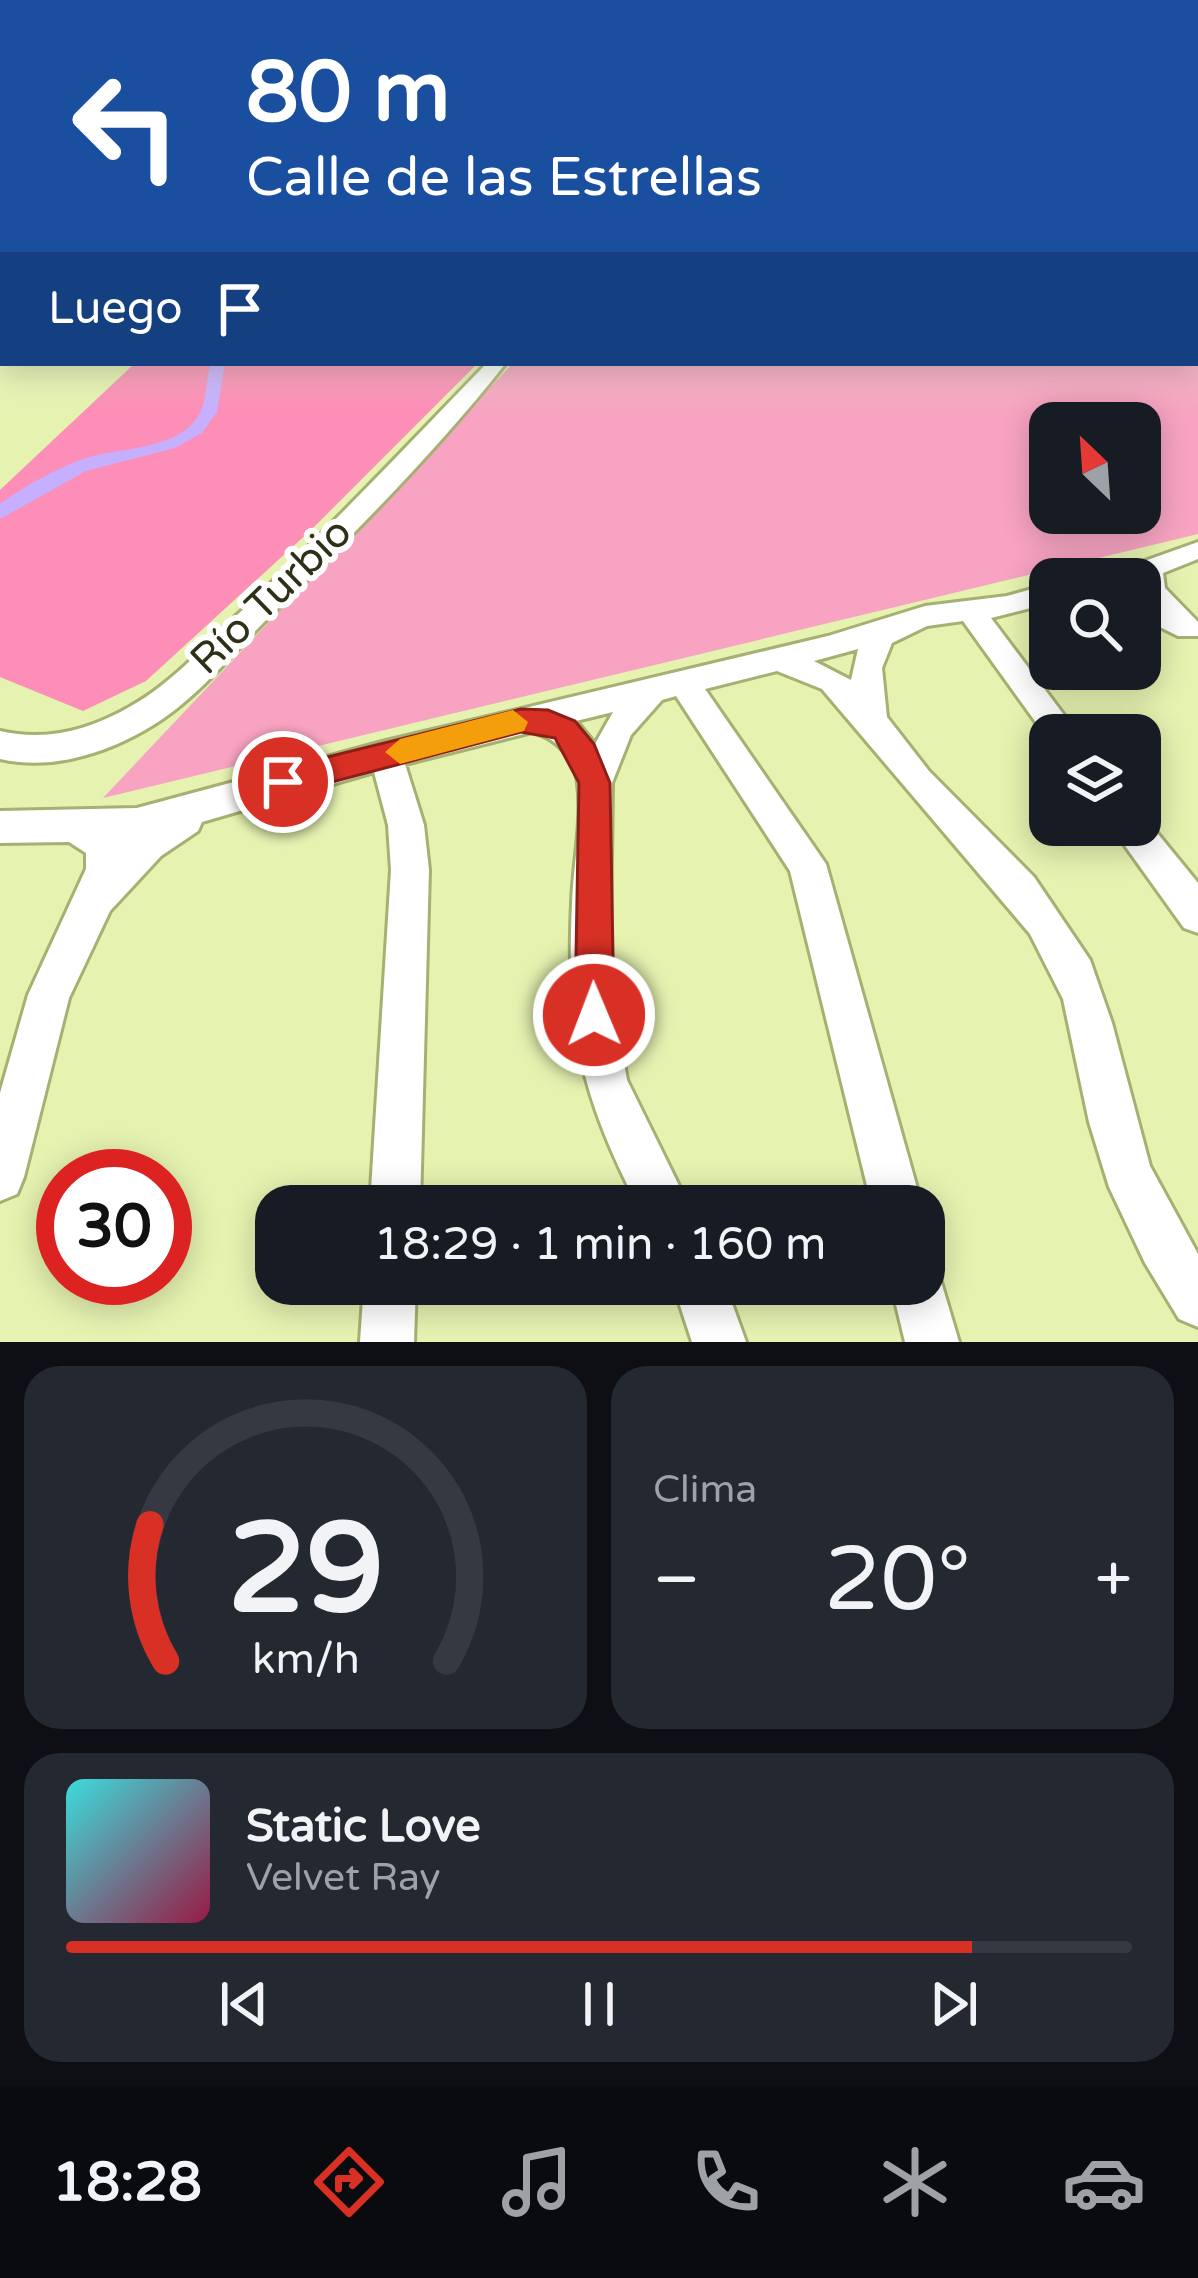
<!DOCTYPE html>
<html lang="es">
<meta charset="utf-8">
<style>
:root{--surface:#171b24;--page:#242831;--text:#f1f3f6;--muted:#9ea1a6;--line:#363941;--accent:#d93025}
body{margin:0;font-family:"Varela Round",sans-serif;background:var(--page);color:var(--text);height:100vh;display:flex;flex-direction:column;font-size:45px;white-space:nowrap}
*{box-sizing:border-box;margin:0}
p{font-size:39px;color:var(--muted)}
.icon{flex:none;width:66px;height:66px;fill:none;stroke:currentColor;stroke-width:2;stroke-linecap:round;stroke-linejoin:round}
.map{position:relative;height:1342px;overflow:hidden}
.sheet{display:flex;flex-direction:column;gap:24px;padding:24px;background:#0d0f14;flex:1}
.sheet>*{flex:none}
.guide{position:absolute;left:0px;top:0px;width:1200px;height:366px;box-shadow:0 6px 30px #0003;background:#1a4fa0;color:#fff;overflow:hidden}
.needle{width:78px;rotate:335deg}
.fabs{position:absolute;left:1029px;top:402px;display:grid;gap:24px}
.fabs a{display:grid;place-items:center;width:132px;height:132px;border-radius:24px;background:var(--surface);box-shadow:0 6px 30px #0003;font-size:60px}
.speed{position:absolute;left:36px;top:1149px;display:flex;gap:24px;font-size:60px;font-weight:700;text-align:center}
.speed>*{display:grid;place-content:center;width:156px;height:156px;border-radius:50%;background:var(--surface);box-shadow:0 6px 30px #0003;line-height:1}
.speed .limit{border:18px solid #d22;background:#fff;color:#111}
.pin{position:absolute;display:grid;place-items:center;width:102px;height:102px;color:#fff;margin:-51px;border:6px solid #fff;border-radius:50%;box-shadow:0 3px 12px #0007}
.me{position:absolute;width:132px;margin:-66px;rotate:359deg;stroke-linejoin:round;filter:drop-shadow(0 0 9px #0008)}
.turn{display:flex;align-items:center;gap:42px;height:252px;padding:0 48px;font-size:54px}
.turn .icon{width:156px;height:156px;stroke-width:2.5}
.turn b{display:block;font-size:84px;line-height:102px}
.then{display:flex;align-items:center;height:114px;padding:0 48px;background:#0003;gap:24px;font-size:45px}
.big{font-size:90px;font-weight:600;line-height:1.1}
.sheet .widget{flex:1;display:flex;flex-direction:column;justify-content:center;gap:18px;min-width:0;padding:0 42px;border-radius:36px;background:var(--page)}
.sheet .dial{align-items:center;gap:0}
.dial svg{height:312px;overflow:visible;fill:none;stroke:var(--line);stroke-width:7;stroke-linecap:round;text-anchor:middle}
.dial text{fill:var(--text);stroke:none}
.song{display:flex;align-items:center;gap:36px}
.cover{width:144px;height:144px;border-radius:18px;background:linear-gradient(135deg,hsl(180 70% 55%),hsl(340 70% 35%))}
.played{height:12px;border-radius:6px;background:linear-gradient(90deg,var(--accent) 85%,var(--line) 85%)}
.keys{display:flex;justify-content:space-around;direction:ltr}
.heat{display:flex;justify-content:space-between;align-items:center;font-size:66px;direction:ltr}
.sheet .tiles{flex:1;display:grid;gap:24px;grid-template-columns:1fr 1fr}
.widget:last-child{grid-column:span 2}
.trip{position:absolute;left:255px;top:1185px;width:690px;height:120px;border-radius:36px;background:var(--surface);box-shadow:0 6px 30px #0003;font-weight:600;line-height:120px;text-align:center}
.tabs{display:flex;height:192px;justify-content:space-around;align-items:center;background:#090b0e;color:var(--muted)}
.tabs .icon{width:84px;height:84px}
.tabs .on{color:var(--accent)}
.tabs b{font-size:54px;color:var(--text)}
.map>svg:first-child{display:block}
.green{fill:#f7a3c1;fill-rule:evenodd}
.forest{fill:#fc8eb7}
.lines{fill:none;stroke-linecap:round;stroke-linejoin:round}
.canal{fill:#c6afff;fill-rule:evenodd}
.minor-casing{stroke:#a5b071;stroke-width:6}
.minor{fill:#fff;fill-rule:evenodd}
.route{fill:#d93025;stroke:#8d1f18;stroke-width:3}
.slow{fill:#f59e0b}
.labels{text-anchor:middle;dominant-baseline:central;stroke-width:12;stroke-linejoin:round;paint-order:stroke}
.street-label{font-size:42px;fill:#2c3117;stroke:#fff}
</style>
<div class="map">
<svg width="1198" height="1342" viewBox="0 0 1198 1342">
<rect width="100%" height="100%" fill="#e5f2b0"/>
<path class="green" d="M1198 277V534L103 798 513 363H1197ZM1050 423H1140V513H1050Z"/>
<path class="forest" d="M135 363H478L311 530 146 681 83 711 0 677V490Z"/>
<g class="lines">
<path class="canal" d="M211 363H225L217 412 202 433 175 448 86 471 0 519V504C26 485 54 470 83 459 118 447 174 451 197 418 208 403 205 380 211 363Z"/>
<g class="minor-casing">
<path id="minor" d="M1197 224H1198V232H1197Z
M0 234H3L0 243Z
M1197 268 1198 269V279L1197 278Z
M3 273V284L0 285V274Z
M3 349V362L0 363V350Z
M487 363H506C435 453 351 537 269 617 235 651 203 691 164 718 117 750 56 772 0 759V731C47 742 90 730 131 706 171 684 202 648 235 617 322 536 404 449 487 363Z
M1198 542V559L1163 573 1165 588 1198 622V636H1178L1140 617V579H1107L1111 573Z
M1050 584V603L991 618 1079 735H1050V742L963 621 927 626 892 643 882 668 887 717 929 771 1034 877 1090 960 1112 1023 1150 1166 1198 1254V1327L1179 1319 1145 1263 1109 1187 1089 1122 1063 999 1030 934 822 689 777 671 705 689 826 864 922 1206H872L790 871 676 696 662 700 631 735 612 783 610 932 614 1007 627 1080 689 1206H638C581 1095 566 1028 572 904 573 865 583 821 578 783 575 758 556 737 532 732L405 764 424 825 429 870 420 1206H370L391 870 388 825 374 772 202 822 198 831 161 856 110 911 69 998 24 1177 17 1194 0 1201V1093L28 995 86 869V853L69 842 0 843V811L137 808 386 741 828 636 925 606 1007 596ZM858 649 851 680 814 661ZM613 712 595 744 576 721Z
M1140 812 1198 883V933L1184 928 1118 836 1113 825H1140Z
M924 1261 936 1265 959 1342H905L891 1284H924Z
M364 1284H416L414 1342H360Z
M673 1284H725L746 1342H692Z"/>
</g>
<use href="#minor" class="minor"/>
</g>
<linearGradient id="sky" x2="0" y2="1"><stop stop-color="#9ab2f1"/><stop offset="0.54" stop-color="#f3f9db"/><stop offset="1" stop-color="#f3f9db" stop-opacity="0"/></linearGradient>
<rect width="1198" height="411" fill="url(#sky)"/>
<path class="route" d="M521 709 548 710 575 721 594 744 610 783 614 1015 608 1029 594 1035 581 1029 575 1015 579 783 555 738 521 732 283 795 272 791 267 782 272 772 283 768Z"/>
<path class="slow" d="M513 710 528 722 524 731 400 764 385 752 400 739Z"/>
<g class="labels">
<g class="street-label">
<text transform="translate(271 596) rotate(-44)">Río Turbio</text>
</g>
</g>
</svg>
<div class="fabs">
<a><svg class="needle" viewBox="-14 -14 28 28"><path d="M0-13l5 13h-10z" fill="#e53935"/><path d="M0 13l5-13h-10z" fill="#9ea1a6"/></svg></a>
<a><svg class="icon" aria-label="search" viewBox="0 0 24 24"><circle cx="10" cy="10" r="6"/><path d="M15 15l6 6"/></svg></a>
<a><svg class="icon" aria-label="layers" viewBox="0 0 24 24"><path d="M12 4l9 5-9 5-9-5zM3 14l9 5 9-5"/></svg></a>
</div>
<div class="speed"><div class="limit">30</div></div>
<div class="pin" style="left:283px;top:782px;background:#d93025"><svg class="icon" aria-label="arrive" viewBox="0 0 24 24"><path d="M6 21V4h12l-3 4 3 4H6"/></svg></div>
<svg class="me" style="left:594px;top:1015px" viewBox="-20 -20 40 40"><circle r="17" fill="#d93025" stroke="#fff" stroke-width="3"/><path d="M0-11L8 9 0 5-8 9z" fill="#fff"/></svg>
<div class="trip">18:29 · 1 min · 160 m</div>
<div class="guide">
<div class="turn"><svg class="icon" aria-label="left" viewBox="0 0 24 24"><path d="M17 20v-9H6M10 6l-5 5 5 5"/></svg><div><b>80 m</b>Calle de las Estrellas</div></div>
<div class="then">Luego<svg class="icon" aria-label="arrive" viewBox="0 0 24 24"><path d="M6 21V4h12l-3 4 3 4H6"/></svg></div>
</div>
</div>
<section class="sheet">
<div class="tiles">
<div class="widget dial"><svg viewBox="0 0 100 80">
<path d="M14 69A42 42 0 1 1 86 69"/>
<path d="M14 69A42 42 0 0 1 10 34" stroke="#d93025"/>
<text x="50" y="56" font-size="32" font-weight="700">29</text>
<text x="50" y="72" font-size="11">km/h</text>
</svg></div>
<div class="widget"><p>Clima</p>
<div class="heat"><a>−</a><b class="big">20°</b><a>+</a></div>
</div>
<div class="widget">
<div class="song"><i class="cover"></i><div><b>Static Love</b><p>Velvet Ray</p></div></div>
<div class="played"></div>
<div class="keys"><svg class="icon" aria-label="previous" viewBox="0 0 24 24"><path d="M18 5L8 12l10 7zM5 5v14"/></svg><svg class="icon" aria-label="pause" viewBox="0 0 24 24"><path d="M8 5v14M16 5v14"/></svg><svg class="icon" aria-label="next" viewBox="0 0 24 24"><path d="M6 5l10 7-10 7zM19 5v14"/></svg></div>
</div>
</div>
</section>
<nav class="tabs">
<b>18:28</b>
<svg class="icon on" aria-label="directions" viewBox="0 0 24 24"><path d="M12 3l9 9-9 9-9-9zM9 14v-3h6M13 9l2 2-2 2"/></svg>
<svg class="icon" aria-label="music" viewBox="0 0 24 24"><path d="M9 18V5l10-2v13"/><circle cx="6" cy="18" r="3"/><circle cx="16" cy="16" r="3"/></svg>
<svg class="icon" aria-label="phone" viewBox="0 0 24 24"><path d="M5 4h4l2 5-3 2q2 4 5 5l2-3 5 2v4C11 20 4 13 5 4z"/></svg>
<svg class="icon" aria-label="climate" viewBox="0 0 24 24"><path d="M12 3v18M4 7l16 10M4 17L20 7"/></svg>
<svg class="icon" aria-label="car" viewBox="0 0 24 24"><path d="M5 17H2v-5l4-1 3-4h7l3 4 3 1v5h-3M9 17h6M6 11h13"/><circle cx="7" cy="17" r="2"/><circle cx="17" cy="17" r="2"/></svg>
</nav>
